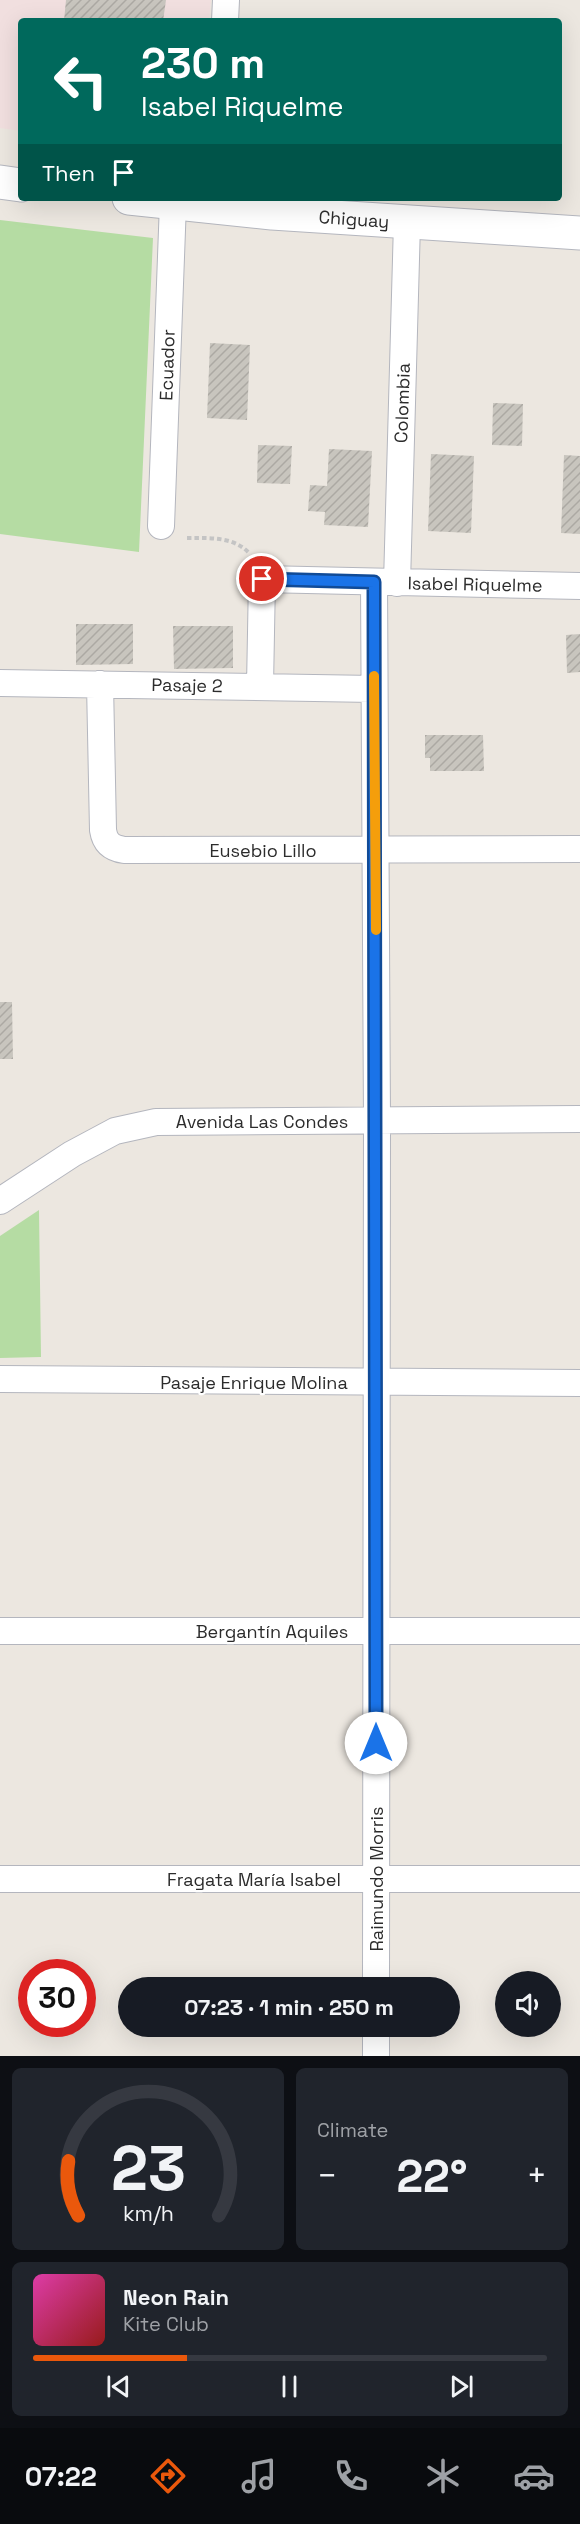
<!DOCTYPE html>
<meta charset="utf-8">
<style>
:root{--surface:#171b24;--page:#20242c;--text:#f1f3f6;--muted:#9ea1a6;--line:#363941;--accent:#ea580c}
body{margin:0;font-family:"Space Grotesk",sans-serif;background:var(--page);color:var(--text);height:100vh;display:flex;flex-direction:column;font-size:22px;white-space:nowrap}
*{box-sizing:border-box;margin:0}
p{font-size:20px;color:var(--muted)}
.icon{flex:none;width:33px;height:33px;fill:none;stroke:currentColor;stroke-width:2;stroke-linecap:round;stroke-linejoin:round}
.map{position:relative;height:2056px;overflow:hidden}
.side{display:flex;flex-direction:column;gap:12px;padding:12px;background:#0d0f14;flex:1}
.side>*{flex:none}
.hud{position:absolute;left:18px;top:18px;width:544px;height:183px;border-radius:6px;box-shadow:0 6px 24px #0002;background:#00695c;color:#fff;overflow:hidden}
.buttons{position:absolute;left:495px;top:1971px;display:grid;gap:12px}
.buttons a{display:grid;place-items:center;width:66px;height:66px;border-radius:50%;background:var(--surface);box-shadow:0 6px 24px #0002;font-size:30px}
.speed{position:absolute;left:18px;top:1959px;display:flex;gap:12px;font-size:30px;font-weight:700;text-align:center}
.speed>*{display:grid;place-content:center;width:78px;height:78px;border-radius:50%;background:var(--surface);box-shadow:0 6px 24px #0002;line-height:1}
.speed .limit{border:9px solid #d22;background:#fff;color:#111}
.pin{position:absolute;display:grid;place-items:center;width:51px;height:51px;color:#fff;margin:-26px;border:3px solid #fff;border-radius:50%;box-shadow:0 2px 6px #0007}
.me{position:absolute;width:66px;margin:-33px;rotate:0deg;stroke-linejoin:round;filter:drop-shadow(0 0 4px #0008)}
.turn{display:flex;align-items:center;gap:21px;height:126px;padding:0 24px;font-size:27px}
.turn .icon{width:78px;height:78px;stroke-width:2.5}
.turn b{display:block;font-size:42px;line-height:51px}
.then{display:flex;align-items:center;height:57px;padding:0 24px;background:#0003;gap:12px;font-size:22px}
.big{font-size:45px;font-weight:800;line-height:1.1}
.side .widget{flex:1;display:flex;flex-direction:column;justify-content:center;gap:9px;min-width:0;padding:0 21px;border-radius:9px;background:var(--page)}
.side .dial{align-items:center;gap:0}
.dial svg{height:156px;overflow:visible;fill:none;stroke:var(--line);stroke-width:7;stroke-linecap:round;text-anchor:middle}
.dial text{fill:var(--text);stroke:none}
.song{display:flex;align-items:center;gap:18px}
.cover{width:72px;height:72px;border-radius:9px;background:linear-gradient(135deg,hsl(320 70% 55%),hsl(0 70% 35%))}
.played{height:6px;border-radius:3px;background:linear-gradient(90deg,var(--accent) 30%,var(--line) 30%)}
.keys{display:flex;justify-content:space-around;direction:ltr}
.heat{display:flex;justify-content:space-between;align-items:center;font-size:33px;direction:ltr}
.side .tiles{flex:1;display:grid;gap:12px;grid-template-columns:1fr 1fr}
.widget:last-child{grid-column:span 2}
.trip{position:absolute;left:118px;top:1977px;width:342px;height:60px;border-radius:30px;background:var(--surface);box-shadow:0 6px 24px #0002;font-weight:800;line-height:60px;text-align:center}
.tab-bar{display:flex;height:96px;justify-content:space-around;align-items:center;background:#090b0e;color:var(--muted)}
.tab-bar .icon{width:42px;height:42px}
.tab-bar .active{color:var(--accent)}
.tab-bar b{font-size:27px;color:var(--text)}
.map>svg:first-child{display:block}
.medical{fill:#f1dfdf}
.park{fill:#b5dca3}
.building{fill:url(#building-hatch)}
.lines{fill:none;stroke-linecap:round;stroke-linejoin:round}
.street-casing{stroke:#b4b6be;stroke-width:28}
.secondary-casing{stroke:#b4b6be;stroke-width:35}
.path{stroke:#c4c4c4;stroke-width:4;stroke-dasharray:4.5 3;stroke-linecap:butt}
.street{stroke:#fff;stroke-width:26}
.secondary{stroke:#fff;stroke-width:33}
.route-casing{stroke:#114b97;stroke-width:15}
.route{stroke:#1a73e8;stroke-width:10}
.slow{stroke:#f59e0b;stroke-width:10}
.labels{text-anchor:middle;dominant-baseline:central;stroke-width:4.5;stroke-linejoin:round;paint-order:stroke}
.street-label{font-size:18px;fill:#2c2c2c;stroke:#fff}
</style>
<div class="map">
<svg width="580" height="2056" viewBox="0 0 580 2056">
<defs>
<pattern id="building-hatch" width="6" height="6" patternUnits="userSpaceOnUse" patternTransform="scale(1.5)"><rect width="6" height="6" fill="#c8c5be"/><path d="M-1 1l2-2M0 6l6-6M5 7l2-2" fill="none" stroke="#aca9a3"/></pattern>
</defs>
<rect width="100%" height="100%" fill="#ece7e0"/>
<path class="medical" d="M0 0H211L209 21H21V131L0 128Z"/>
<path class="park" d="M0 220 153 238 139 552 0 534Z
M39 1210 41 1357 0 1358V1236Z"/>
<path class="building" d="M66 0H166L163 21H64Z
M210 343 250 345 247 420 207 418Z
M493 403 523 404 522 446 492 445Z
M258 445 292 446 290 484 257 483Z
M329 449 372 451 368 527 324 525 325 512 308 511 310 485 327 486Z
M431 454 474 456 471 533 428 531Z
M564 455 580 456V534L561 533Z
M76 624H133V664L76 665Z
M173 626H233V668L174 669Z
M580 634V672L567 673 566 635Z
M425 735H483L484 771H430V758H425Z
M0 1002H12L13 1059H0Z"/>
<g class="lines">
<g class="street-casing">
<path id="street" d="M225 21 226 0
M161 526 173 203
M374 582 377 1120 376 1988
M397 583 407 223
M0 683 374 689
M100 684 103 830C105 843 111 848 124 850L580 849
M260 686 262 579 580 586
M0 1201 72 1154 115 1131 156 1122 580 1119
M0 1379 580 1383
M0 1631H580
M0 1879H580
M376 2056V2026"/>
</g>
<g class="secondary-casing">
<path id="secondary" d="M0 182 21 185
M129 198 272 213 580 233"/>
</g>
<path class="path" d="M187 538C209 538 234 536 250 554"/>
<use href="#street" class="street"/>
<use href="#secondary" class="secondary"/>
</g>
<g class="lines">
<g class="route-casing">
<path id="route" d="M262 579 374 582 376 1743"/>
</g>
<use href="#route" class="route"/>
<path class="slow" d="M374 676 376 930"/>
</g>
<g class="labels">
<g class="street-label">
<text transform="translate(354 219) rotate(4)">Chiguay</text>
<text transform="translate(167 365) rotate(-88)">Ecuador</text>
<text transform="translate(402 403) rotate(-88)">Colombia</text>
<text transform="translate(475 584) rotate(1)">Isabel Riquelme</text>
<text transform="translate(187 685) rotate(1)">Pasaje 2</text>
<text x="263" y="850">Eusebio Lillo</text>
<text x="262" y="1121">Avenida Las Condes</text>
<text x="254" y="1382">Pasaje Enrique Molina</text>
<text x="272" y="1631">Bergantín Aquiles</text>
<text x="254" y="1879">Fragata María Isabel</text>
<text transform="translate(376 1879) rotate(-90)">Raimundo Morris</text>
</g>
</g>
</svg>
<div class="buttons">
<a><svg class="icon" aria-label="sound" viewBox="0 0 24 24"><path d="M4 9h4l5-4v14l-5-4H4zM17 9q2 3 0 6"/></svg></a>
</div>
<div class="speed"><div class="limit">30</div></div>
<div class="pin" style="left:262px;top:579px;background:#d93025"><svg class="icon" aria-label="arrive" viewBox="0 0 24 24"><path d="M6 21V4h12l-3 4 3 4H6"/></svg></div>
<svg class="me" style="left:376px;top:1743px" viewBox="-20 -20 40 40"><circle r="19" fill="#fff"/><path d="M0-13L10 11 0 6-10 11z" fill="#1a73e8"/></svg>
<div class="trip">07:23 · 1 min · 250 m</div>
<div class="hud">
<div class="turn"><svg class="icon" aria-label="left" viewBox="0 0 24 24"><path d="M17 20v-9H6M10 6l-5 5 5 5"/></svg><div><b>230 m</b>Isabel Riquelme</div></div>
<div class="then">Then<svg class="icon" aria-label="arrive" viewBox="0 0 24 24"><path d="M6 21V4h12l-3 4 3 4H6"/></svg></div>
</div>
</div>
<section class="side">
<div class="tiles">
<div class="widget dial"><svg viewBox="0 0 100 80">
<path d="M14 69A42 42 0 1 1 86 69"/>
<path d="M14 69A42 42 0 0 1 9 41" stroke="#ea580c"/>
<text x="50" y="56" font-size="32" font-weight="700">23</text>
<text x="50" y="72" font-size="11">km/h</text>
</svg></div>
<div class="widget"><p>Climate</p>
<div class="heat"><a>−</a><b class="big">22°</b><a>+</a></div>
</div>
<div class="widget">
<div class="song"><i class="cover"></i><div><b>Neon Rain</b><p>Kite Club</p></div></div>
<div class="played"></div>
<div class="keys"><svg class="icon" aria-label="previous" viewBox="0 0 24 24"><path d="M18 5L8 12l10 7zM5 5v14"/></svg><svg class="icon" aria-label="pause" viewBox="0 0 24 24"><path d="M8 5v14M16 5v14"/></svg><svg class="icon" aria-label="next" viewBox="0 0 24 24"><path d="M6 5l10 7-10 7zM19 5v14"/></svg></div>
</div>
</div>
</section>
<nav class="tab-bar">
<b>07:22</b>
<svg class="icon active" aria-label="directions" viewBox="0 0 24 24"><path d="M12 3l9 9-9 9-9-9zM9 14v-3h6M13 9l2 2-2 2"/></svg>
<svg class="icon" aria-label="music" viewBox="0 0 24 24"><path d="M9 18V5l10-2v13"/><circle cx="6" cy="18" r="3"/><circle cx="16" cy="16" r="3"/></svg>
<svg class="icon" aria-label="phone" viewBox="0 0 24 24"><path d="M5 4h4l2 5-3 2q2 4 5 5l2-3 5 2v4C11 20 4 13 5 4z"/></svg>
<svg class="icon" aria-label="climate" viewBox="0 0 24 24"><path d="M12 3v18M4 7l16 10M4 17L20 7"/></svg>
<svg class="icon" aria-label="car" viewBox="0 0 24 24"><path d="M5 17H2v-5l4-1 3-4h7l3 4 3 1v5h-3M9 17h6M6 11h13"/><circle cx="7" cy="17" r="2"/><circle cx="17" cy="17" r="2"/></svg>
</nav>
